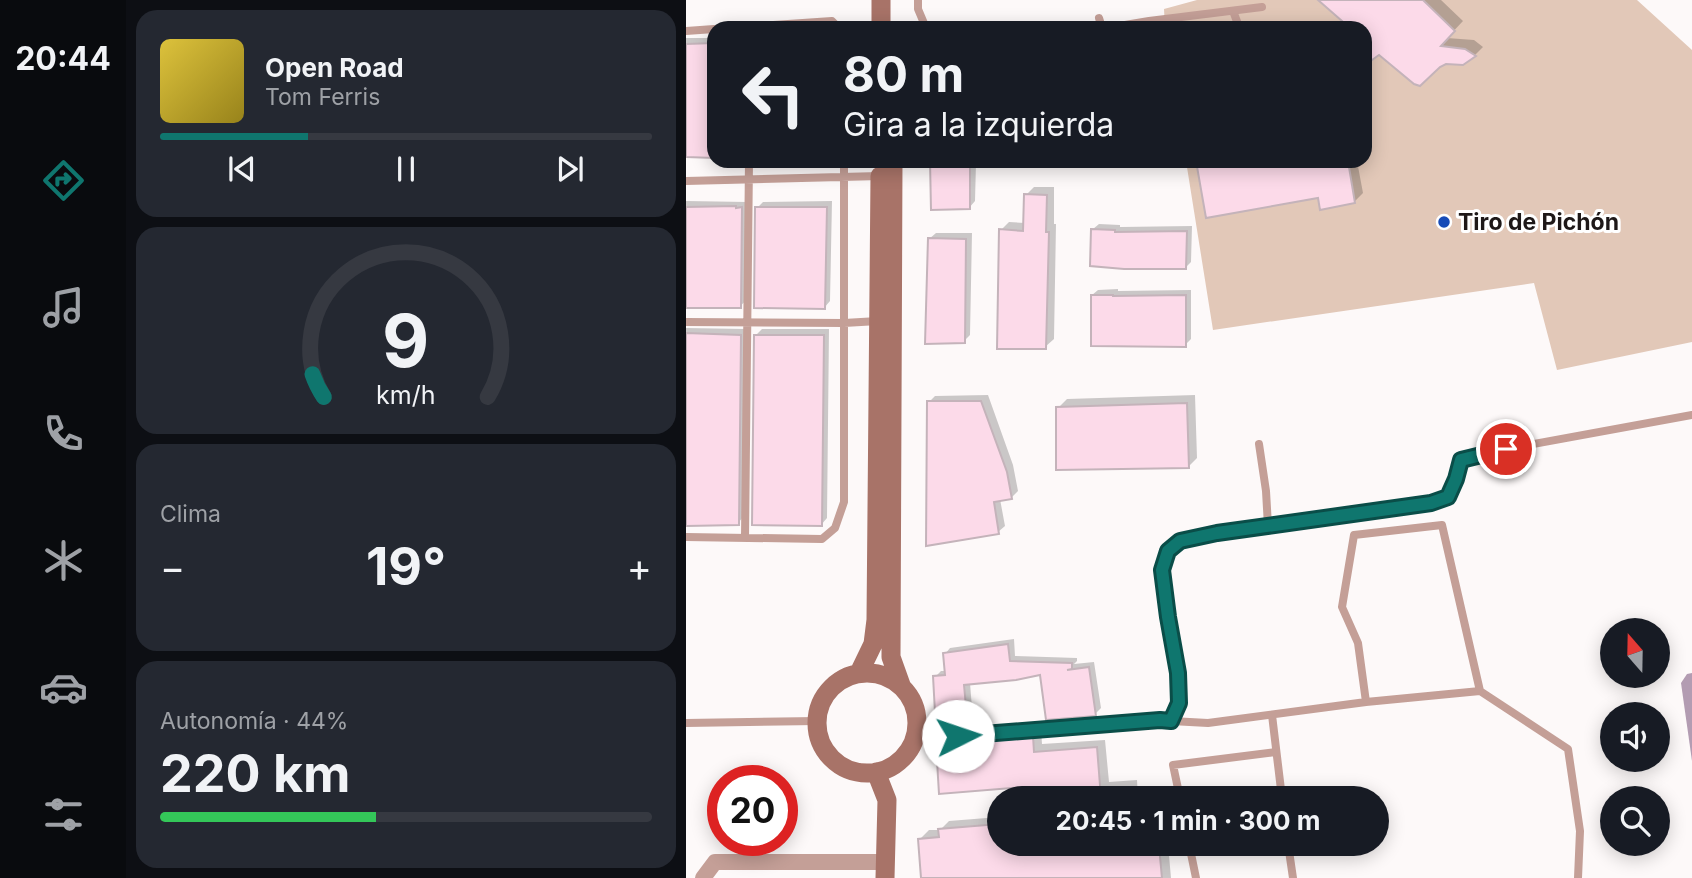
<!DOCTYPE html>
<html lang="es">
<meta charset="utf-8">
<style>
:root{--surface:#171b24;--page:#242831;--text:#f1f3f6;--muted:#9ea1a6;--line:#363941;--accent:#0f766e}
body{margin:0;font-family:Inter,sans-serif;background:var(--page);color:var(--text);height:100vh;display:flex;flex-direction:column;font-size:26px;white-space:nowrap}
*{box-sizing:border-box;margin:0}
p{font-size:23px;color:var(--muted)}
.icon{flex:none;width:38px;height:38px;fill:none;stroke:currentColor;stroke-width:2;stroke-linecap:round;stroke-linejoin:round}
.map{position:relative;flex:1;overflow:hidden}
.sheet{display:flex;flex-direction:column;gap:10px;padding:10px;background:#0d0f14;width:560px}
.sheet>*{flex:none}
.hud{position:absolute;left:21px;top:21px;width:665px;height:147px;border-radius:21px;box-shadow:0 4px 18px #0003;background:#171b24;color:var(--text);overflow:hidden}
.needle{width:46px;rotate:340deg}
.buttons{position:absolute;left:914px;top:618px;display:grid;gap:14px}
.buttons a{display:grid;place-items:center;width:70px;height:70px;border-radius:50%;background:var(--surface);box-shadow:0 4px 18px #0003;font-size:35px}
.speed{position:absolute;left:21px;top:765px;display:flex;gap:14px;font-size:35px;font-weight:700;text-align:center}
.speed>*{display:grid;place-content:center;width:91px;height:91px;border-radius:50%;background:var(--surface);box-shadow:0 4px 18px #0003;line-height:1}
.speed .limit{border:10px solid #d22;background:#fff;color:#111}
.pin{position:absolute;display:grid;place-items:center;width:60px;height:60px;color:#fff;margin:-30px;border:4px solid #fff;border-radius:50%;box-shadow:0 2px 7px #0007}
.me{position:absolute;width:77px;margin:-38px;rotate:86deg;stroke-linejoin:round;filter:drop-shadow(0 0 5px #0008)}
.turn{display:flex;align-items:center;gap:24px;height:147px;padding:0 21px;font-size:32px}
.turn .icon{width:91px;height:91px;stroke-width:2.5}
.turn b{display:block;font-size:49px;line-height:60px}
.big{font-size:52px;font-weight:700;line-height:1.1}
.sheet .widget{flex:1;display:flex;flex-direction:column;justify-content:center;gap:10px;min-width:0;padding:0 24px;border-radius:21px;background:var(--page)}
.sheet .dial{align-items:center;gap:0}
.dial svg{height:182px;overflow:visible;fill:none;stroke:var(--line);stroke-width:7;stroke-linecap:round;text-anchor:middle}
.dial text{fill:var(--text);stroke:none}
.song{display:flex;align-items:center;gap:21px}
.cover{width:84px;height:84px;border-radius:10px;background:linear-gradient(135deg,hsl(50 70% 55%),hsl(50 70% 35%))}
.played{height:7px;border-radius:4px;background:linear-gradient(90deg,var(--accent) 30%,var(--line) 30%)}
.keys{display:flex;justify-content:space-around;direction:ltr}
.heat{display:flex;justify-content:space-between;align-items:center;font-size:38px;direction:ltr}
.charge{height:10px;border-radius:5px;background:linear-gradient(90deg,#34c759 44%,var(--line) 0)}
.trip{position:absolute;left:301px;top:786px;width:402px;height:70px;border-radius:35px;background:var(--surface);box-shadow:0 4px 18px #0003;font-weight:700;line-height:70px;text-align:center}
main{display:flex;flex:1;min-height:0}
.tabs{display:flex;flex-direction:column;width:126px;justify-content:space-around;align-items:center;background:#090b0e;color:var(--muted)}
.tabs .icon{width:49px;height:49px}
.tabs .current{color:var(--accent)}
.tabs b{font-size:32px;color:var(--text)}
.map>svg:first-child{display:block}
.green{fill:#e2c8b8}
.water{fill:#b39cb2}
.shadow{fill:#0003}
.building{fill:#fcdae9;stroke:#c4b3ba;stroke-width:2}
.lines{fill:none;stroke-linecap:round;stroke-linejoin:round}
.service{stroke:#c49f97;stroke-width:8}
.minor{stroke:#c49f97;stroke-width:16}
.secondary{stroke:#a87368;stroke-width:19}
.route-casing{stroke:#0a4d48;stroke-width:18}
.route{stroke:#0f766e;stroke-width:12}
.poi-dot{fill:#174bb7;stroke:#fff;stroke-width:2.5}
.labels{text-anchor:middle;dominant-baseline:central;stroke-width:6;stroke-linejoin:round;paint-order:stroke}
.poi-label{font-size:23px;font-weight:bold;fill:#1e1818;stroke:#fff;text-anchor:start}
</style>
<main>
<nav class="tabs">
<b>20:44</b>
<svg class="icon current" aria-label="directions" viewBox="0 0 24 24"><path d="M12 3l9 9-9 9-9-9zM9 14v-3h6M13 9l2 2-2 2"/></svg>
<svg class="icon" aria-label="music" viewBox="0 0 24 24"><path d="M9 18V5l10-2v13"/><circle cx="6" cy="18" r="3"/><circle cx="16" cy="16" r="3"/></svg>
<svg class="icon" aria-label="phone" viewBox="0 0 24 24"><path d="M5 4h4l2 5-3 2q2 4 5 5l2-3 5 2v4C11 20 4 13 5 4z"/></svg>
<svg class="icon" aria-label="climate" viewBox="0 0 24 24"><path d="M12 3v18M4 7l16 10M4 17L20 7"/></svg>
<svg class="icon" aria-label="car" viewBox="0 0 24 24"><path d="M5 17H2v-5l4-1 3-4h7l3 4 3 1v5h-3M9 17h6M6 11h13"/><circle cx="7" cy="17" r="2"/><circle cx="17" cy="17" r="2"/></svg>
<svg class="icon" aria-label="filters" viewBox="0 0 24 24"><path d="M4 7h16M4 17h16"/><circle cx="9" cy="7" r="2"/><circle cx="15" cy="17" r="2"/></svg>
</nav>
<section class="sheet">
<div class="widget">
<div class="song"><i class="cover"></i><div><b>Open Road</b><p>Tom Ferris</p></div></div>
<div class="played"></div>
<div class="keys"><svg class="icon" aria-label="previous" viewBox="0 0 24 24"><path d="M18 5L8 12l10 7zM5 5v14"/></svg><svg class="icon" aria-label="pause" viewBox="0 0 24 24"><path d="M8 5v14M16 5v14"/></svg><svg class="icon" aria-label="next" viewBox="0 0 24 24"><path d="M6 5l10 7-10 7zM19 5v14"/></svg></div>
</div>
<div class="widget dial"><svg viewBox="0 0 100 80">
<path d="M14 69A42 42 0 1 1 86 69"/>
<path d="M14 69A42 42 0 0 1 9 59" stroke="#0f766e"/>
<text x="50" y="56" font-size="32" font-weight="700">9</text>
<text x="50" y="72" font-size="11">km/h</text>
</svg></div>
<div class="widget"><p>Clima</p>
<div class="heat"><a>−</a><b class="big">19°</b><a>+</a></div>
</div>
<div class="widget"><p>Autonomía · 44%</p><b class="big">220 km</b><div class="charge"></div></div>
</section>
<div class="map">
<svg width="1006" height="878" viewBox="0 0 1006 878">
<rect width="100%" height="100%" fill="#fdf9f9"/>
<path class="green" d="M511 0H951L1006 50V342L871 370 848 283 527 330 500 161H679V28H479L478 9Z"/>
<path class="water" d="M1006 673V761L995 683 1001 674Z"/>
<path class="shadow" d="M635 0H755L777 21 761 38 788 40 797 47 789 55 777 64 693 53H679V28H666Z
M0 38H28V156L0 155Z
M243 161H350L349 163H290L289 201 283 208Z
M402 161H468L462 166 402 164Z
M512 161H671L677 193 668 202 633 196Z
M348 187H368V224H370L368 339 359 347 315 230 323 222 339 223 340 195Z
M0 201 62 202 61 300 54 306H0Z
M146 201 144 301 138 308 71 208 77 202Z
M413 224 434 225V227L506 226 505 262 499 268 407 229Z
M250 233H286L284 335 278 341 243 239Z
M432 289V291L505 290V339L499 345 406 295 412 290Z
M0 328 60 329 58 516 52 523 0 525Z
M76 329H143L141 518 135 525 69 336Z
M302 395 327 465 332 491 326 497 314 499 319 526 312 532 243 402 249 396Z
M509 395 511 458 502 467 372 408 381 399Z
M328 639 329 656 391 658V661L388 664 408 662 415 708 409 714 356 673 284 683 287 721 281 727 249 677 255 671H261L259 654 264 648Z
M355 729 356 744 419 740 423 782 451 780 452 798H342L341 786 251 745 260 736Z
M313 817V844H482L485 878H237L234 839 243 830H254L263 821Z"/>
<path class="building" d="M632 0H737L769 31 755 46 779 49 790 56 777 65 760 64 754 67 734 86 728 84 693 55 686 60 679 55V28H664Z
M28 43V158L0 157V44Z
M244 161H284V209L245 210Z
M510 161H662L669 203 634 210 632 198 520 218Z
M338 194 361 195 360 232H363L360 349H311L313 229 337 231Z
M50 206V208L56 207 55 308H0V207Z
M69 207H141L139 309 68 308Z
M405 229 429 230V232L501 231 500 269H438L404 266Z
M242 238 280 239 279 343 239 344Z
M405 295H427V296L500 295V347L405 346Z
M0 333 55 335 53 525 0 526Z
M68 335H138L136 526 66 525Z
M241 401H295L321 472 326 499 308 502 313 534 240 546Z
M501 403 503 468 370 470V407Z
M322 644 324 661 386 663V669L381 670 403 667 410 716 360 720 354 675 330 680 278 685 282 728 250 731 247 676 259 675 257 653Z
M347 736 348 752 411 747 415 798H340L339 787 253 794 250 744Z
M313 824V844H447V848L473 846 476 878H235L232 839 253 837 252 829Z"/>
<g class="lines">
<path class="service" d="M232 0V9L240 28
M547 11 552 24
M413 18 416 28
M42 28 146 21 153 28
M421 28 463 21 576 7
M0 31 28 29
M0 181 194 176
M0 322 158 323 192 321
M573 444 580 491 582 526
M0 537 136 539 149 528 158 502V161
M59 538 63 161
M680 702 672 643 656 607 668 535 756 525 794 691
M586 715 596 798
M485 721 522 723 680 702 794 691 882 749 894 831 892 878
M0 723 131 721
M229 739 474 720 485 721 493 703 492 673 482 617 476 570 482 551 494 541 531 533 745 503 762 497 770 479 775 460 820 449 1006 415
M494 798 487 765 590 752
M503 844 510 878
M602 844 607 878"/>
<path class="minor" d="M17 878 29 862H200"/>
<path class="secondary" d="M195 28V0
M207 161 205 657 215 685
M173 673 187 644 190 620 194 176
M131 723a50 50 0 1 1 100 0a50 50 0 1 1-100 0Z
M190 772 201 800 199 878"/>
</g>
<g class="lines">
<g class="route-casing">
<path id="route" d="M272 736 474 720 485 721 493 703 492 673 482 617 476 570 482 551 494 541 531 533 745 503 762 497 770 479 775 460 820 449"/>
</g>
<use href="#route" class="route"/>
</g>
<circle class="poi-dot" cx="758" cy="222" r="7"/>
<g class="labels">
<g class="poi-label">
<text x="772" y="222">Tiro de Pichón</text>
</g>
</g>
</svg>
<div class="buttons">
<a><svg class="needle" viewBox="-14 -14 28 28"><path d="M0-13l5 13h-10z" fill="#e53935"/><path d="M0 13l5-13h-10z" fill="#9ea1a6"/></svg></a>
<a><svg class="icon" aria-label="sound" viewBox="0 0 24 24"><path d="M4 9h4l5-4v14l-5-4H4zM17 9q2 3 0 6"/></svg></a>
<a><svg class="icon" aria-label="search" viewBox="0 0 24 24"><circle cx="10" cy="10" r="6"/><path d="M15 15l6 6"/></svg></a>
</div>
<div class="speed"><div class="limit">20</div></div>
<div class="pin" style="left:820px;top:449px;background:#d93025"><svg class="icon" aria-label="arrive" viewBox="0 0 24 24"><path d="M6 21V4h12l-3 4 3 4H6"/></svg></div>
<svg class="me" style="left:272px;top:736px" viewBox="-20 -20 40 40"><circle r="19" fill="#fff"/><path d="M0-13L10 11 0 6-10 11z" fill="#0f766e"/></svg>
<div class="trip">20:45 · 1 min · 300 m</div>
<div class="hud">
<div class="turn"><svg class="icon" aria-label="left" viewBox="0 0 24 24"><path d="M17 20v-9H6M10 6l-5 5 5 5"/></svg><div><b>80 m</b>Gira a la izquierda</div></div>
</div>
</div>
</main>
